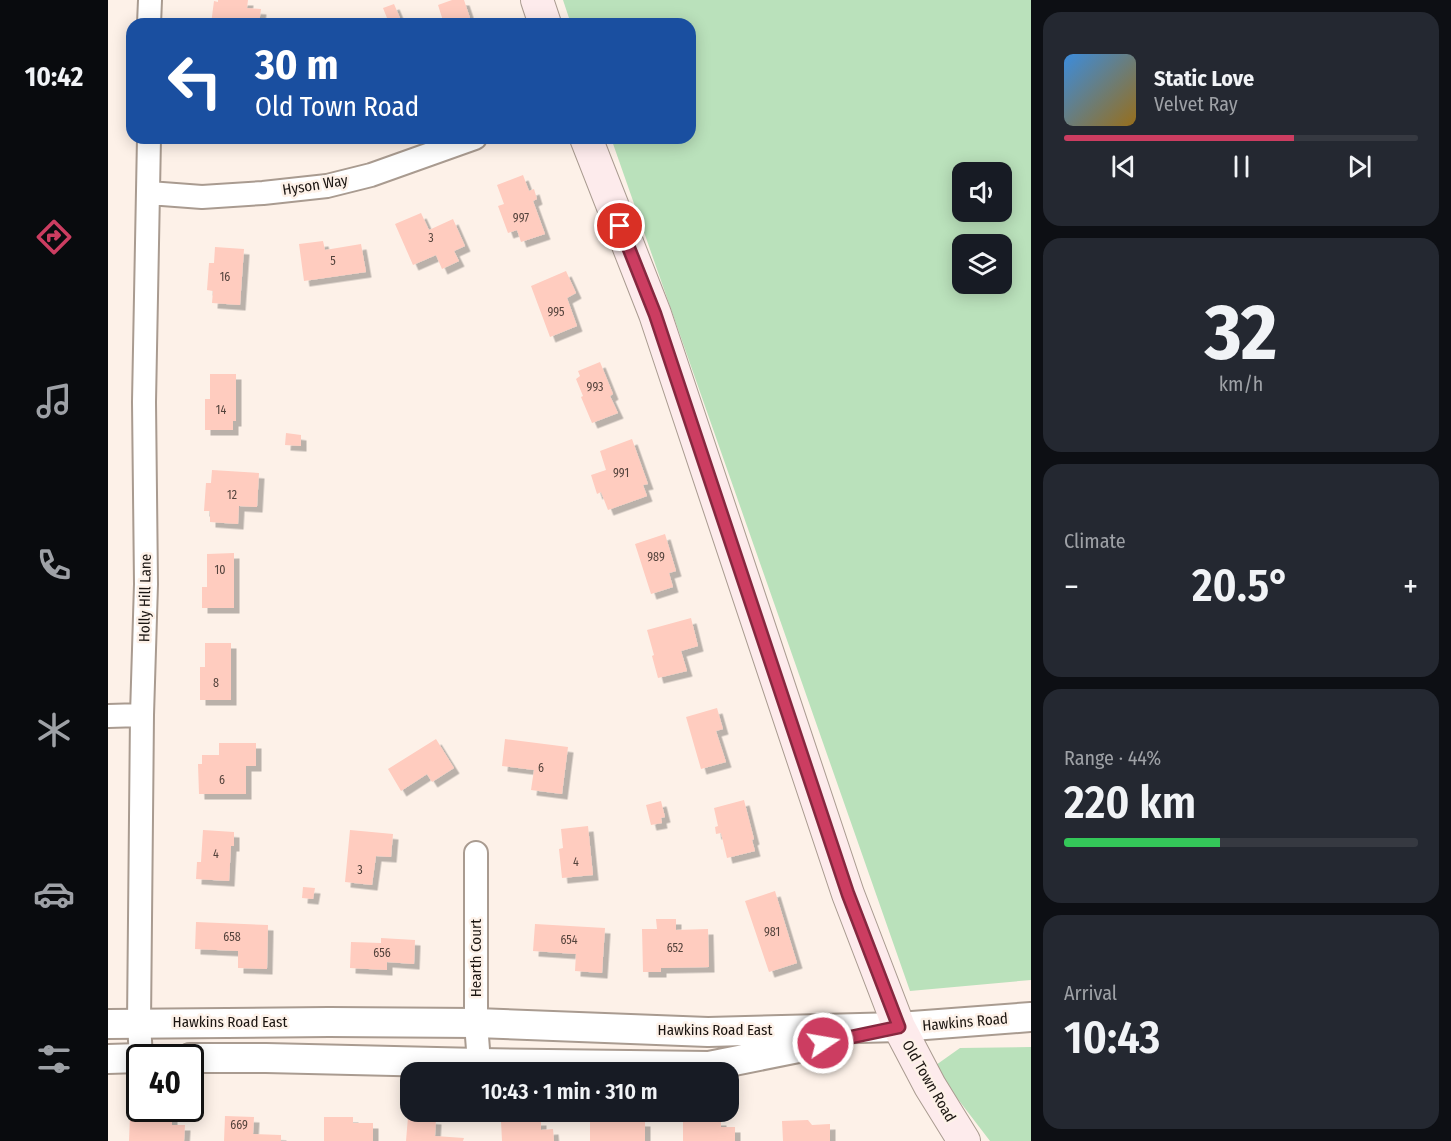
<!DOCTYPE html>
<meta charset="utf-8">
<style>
:root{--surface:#171b24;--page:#242831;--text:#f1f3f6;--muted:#9ea1a6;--line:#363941;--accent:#cc3d61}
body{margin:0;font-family:"Fira Sans Condensed",sans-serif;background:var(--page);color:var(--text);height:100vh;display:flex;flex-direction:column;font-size:22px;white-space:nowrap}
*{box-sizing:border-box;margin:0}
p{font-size:20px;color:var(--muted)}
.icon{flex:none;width:33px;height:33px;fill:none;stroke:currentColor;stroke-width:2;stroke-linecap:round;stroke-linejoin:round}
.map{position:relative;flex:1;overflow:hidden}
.sheet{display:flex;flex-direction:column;gap:12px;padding:12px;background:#0d0f14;width:420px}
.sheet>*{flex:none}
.hud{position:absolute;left:18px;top:18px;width:570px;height:126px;border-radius:18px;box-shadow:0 3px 15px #0003;background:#1a4fa0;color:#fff;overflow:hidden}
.controls{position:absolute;left:844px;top:162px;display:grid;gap:12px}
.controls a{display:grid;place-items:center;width:60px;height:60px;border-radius:12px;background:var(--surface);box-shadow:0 3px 15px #0003;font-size:30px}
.speed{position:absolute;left:18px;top:1044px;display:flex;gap:12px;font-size:30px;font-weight:700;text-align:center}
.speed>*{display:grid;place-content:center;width:78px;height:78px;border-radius:50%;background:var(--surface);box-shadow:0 3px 15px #0003;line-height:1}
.speed .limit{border:3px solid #111;border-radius:9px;background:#fff;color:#111}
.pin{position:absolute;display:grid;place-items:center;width:51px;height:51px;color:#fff;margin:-26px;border:3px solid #fff;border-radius:50%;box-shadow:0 2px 6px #0007}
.me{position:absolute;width:66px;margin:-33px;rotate:78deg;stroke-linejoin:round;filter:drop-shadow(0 0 4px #0008)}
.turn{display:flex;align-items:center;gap:21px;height:126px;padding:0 30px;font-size:27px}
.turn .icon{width:78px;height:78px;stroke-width:2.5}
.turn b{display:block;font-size:42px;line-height:51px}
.big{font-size:45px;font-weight:600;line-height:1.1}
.sheet .widget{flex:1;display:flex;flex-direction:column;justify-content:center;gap:9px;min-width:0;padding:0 21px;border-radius:18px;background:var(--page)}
.sheet .dial{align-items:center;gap:0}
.dial b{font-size:78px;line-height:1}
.song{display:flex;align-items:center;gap:18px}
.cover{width:72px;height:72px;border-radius:9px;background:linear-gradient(135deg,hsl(210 70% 55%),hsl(40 70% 35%))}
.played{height:6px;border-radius:3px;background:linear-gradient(90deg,var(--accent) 65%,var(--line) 65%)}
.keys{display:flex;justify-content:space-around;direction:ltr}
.heat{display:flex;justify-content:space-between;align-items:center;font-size:33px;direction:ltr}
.charge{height:9px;border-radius:4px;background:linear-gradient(90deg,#34c759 44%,var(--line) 0)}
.trip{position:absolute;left:292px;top:1062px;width:339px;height:60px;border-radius:18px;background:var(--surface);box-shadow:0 3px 15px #0003;font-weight:600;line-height:60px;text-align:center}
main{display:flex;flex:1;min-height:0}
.dock{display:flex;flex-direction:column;width:108px;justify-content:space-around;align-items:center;background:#090b0e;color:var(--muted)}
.dock .icon{width:42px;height:42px}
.dock .selected{color:var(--accent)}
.dock b{font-size:27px;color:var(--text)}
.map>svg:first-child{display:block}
.green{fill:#bae1bb;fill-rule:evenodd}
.building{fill:#ffccbf;filter:url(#shadow)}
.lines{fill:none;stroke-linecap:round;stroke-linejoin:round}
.minor-casing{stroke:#a99b90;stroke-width:26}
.tertiary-casing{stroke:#a99b90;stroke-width:32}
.secondary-casing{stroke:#a99b90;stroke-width:34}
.minor{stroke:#fff;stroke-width:22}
.tertiary{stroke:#fff;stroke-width:28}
.secondary{stroke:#fdebec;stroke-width:32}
.route-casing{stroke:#85283f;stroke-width:15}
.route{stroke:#cc3d61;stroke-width:10}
.labels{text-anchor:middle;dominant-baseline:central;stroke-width:5;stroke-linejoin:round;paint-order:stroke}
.number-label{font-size:12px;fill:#54433c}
.street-label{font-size:15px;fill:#1b1511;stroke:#fdf1e8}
</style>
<main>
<nav class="dock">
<b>10:42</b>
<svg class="icon selected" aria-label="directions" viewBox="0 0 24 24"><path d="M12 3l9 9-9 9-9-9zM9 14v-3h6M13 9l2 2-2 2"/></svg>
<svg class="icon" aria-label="music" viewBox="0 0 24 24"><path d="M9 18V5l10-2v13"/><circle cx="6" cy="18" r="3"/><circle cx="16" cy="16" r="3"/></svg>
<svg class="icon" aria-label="phone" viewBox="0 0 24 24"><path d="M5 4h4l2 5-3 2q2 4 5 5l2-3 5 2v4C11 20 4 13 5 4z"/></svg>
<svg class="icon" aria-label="climate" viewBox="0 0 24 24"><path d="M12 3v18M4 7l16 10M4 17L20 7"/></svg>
<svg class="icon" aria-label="car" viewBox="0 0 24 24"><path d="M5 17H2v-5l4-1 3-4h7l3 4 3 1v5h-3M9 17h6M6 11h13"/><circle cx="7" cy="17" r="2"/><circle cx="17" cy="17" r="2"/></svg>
<svg class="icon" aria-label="filters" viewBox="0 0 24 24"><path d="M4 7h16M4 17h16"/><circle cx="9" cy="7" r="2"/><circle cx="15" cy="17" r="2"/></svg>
</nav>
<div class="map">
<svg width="923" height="1141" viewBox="0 0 923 1141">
<defs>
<filter id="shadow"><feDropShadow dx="5.5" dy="5.5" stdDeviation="0" flood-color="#0004"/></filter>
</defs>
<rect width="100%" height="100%" fill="#fdf1e8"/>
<path class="green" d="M455 0H923V980L802 991 503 138H582V24H463ZM855 172H894V212H855ZM855 244H894V284H855Z
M923 1047V1141H882L836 1081 828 1065 852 1048Z"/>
<path class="building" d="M110 0H140L139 8 153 9 151 24H103L106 1 110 2Z
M344 0H356L364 24H336L330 5Z
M286 4 292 18 281 23 275 8Z
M415 175 421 191 426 189 429 199 425 201 437 234 413 242 409 230 400 233 390 206 396 204 389 185Z
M313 213 321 230 345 219 357 246 346 251 351 261 334 269 328 255 305 265 287 224Z
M215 241 217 250 253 244 258 272 196 281 191 244Z
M107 247 136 249 132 305 104 303 105 291 99 290 101 263H106Z
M458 271 468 293 459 298 469 326 442 337 423 286Z
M492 362 505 394 502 396 510 413 484 423 473 397 475 396 468 379 472 376 470 371Z
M102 374H128V421H125V430H97V399H102Z
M178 433 193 435V446L177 445Z
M524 439 540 484 535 485 539 496 500 510 493 492 489 494 483 475 498 470 492 451Z
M104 470 151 473 149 507 131 506 130 524 102 522V511H96L98 483H103Z
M557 534 568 571 561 573 565 587 543 594 527 544Z
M126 553V608H94V587H99V554Z
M583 618 590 646 573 651 579 671 550 678 544 656 546 655 539 630Z
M97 643H123V700H92V667H97Z
M609 708 615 729 608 731 618 762 593 769 578 717Z
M328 739 346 768 324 782 319 774 293 791 280 769Z
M397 739 460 747 454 794 423 790 426 770 394 766Z
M111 743H148V766H138V794H91L90 764H94V755H111Z
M636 800 646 839 644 840 647 851 619 858 613 833 608 834 607 827 610 826 606 808Z
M553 801 557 817 553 818 554 823 543 825 538 805Z
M480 826 485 875 454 878 451 849 455 848 453 829Z
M95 830 126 832V846H123L121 881 88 879 89 862H93Z
M242 830 285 834 283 857 268 856 264 885 237 882Z
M195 887 207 888 205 899 194 898Z
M667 891 689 963 661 972 637 901Z
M548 919H568V930L600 929 601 967 553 968V972H535L534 929H549Z
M88 922 160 925 159 969 130 968V951L87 949Z
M427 924 497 928 494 973 467 971 468 954 425 951Z
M273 938 307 940 306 964 279 962V970L242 968 243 942 273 943Z
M22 1115H64V1125H77L76 1141H21Z
M117 1116 146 1117 145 1134 173 1135V1141H116Z
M216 1117H245V1123H265V1141H216Z
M300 1117 328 1119 327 1136 356 1138 355 1141H298Z
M433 1120V1130L445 1129 446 1141H394L393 1121Z
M482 1120 537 1121V1141H482Z
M575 1120H613V1127H627V1141H575Z
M700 1120 704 1125 722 1124V1141H675L674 1121Z"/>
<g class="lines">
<g class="minor-casing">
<path id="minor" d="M41 24 42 0
M41 193 94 197 155 193 219 186 263 175 367 138
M0 716 34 715
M368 853V1023L371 1063
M33 1058 31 1023 34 715 38 584 36 402 41 138"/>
</g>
<g class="tertiary-casing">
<path id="tertiary" d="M0 1024 221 1022 368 1023 600 1032 791 1027 923 1017
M82 1058H158L371 1063 601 1066 720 1042
M0 1059 32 1058"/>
</g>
<g class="secondary-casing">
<path id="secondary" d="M429 0 437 24
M478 138 547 314 740 894 791 1027 822 1086 856 1141"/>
</g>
<use href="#minor" class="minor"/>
<use href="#tertiary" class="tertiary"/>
<use href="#secondary" class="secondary"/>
</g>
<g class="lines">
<g class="route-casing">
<path id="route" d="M512 226 547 314 740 894 791 1027 715 1043"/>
</g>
<use href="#route" class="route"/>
</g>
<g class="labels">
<g class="number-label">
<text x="413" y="218">997</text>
<text x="323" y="238">3</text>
<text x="225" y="261">5</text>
<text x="117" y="277">16</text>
<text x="448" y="312">995</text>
<text x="487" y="387">993</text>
<text x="113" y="410">14</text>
<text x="513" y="473">991</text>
<text x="124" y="495">12</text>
<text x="548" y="557">989</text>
<text x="112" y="570">10</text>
<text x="108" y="683">8</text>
<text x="433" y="768">6</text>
<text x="114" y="780">6</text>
<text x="108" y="854">4</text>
<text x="468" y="862">4</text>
<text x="252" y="870">3</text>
<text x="664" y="932">981</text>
<text x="124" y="937">658</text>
<text x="461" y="940">654</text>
<text x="567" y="948">652</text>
<text x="274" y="953">656</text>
<text x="131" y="1125">669</text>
</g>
<g class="street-label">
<text transform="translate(207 185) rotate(-9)">Hyson Way</text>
<text transform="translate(37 598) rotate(-89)">Holly Hill Lane</text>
<text transform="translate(368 958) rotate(-90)">Hearth Court</text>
<text x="122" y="1022">Hawkins Road East</text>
<text transform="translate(857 1022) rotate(-5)">Hawkins Road</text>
<text x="607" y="1030">Hawkins Road East</text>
<text transform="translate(821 1081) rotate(60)">Old Town Road</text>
</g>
</g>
</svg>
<div class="controls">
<a><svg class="icon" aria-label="sound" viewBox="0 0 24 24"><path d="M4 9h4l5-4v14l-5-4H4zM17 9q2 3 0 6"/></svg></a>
<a><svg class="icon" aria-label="layers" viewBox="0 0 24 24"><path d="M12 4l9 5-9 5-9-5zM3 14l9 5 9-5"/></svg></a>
</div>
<div class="speed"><div class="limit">40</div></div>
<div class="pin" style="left:512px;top:226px;background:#d93025"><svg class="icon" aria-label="arrive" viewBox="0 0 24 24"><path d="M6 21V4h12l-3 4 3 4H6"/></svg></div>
<svg class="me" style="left:715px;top:1043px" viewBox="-20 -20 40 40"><circle r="17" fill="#cc3d61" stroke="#fff" stroke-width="3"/><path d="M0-11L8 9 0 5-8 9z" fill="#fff"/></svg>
<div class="trip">10:43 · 1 min · 310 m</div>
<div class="hud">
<div class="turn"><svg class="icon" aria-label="left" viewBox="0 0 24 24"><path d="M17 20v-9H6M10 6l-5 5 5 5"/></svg><div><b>30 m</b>Old Town Road</div></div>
</div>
</div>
<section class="sheet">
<div class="widget">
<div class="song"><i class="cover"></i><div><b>Static Love</b><p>Velvet Ray</p></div></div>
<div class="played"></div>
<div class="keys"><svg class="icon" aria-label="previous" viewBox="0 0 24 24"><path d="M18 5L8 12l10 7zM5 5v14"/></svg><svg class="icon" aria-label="pause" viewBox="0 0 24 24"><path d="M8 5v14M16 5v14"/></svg><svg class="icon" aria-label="next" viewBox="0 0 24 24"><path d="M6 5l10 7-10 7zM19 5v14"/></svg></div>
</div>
<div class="widget dial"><b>32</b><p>km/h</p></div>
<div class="widget"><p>Climate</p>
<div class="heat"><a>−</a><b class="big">20.5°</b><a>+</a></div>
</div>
<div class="widget"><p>Range · 44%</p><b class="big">220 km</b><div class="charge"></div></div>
<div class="widget"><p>Arrival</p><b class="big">10:43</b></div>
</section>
</main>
